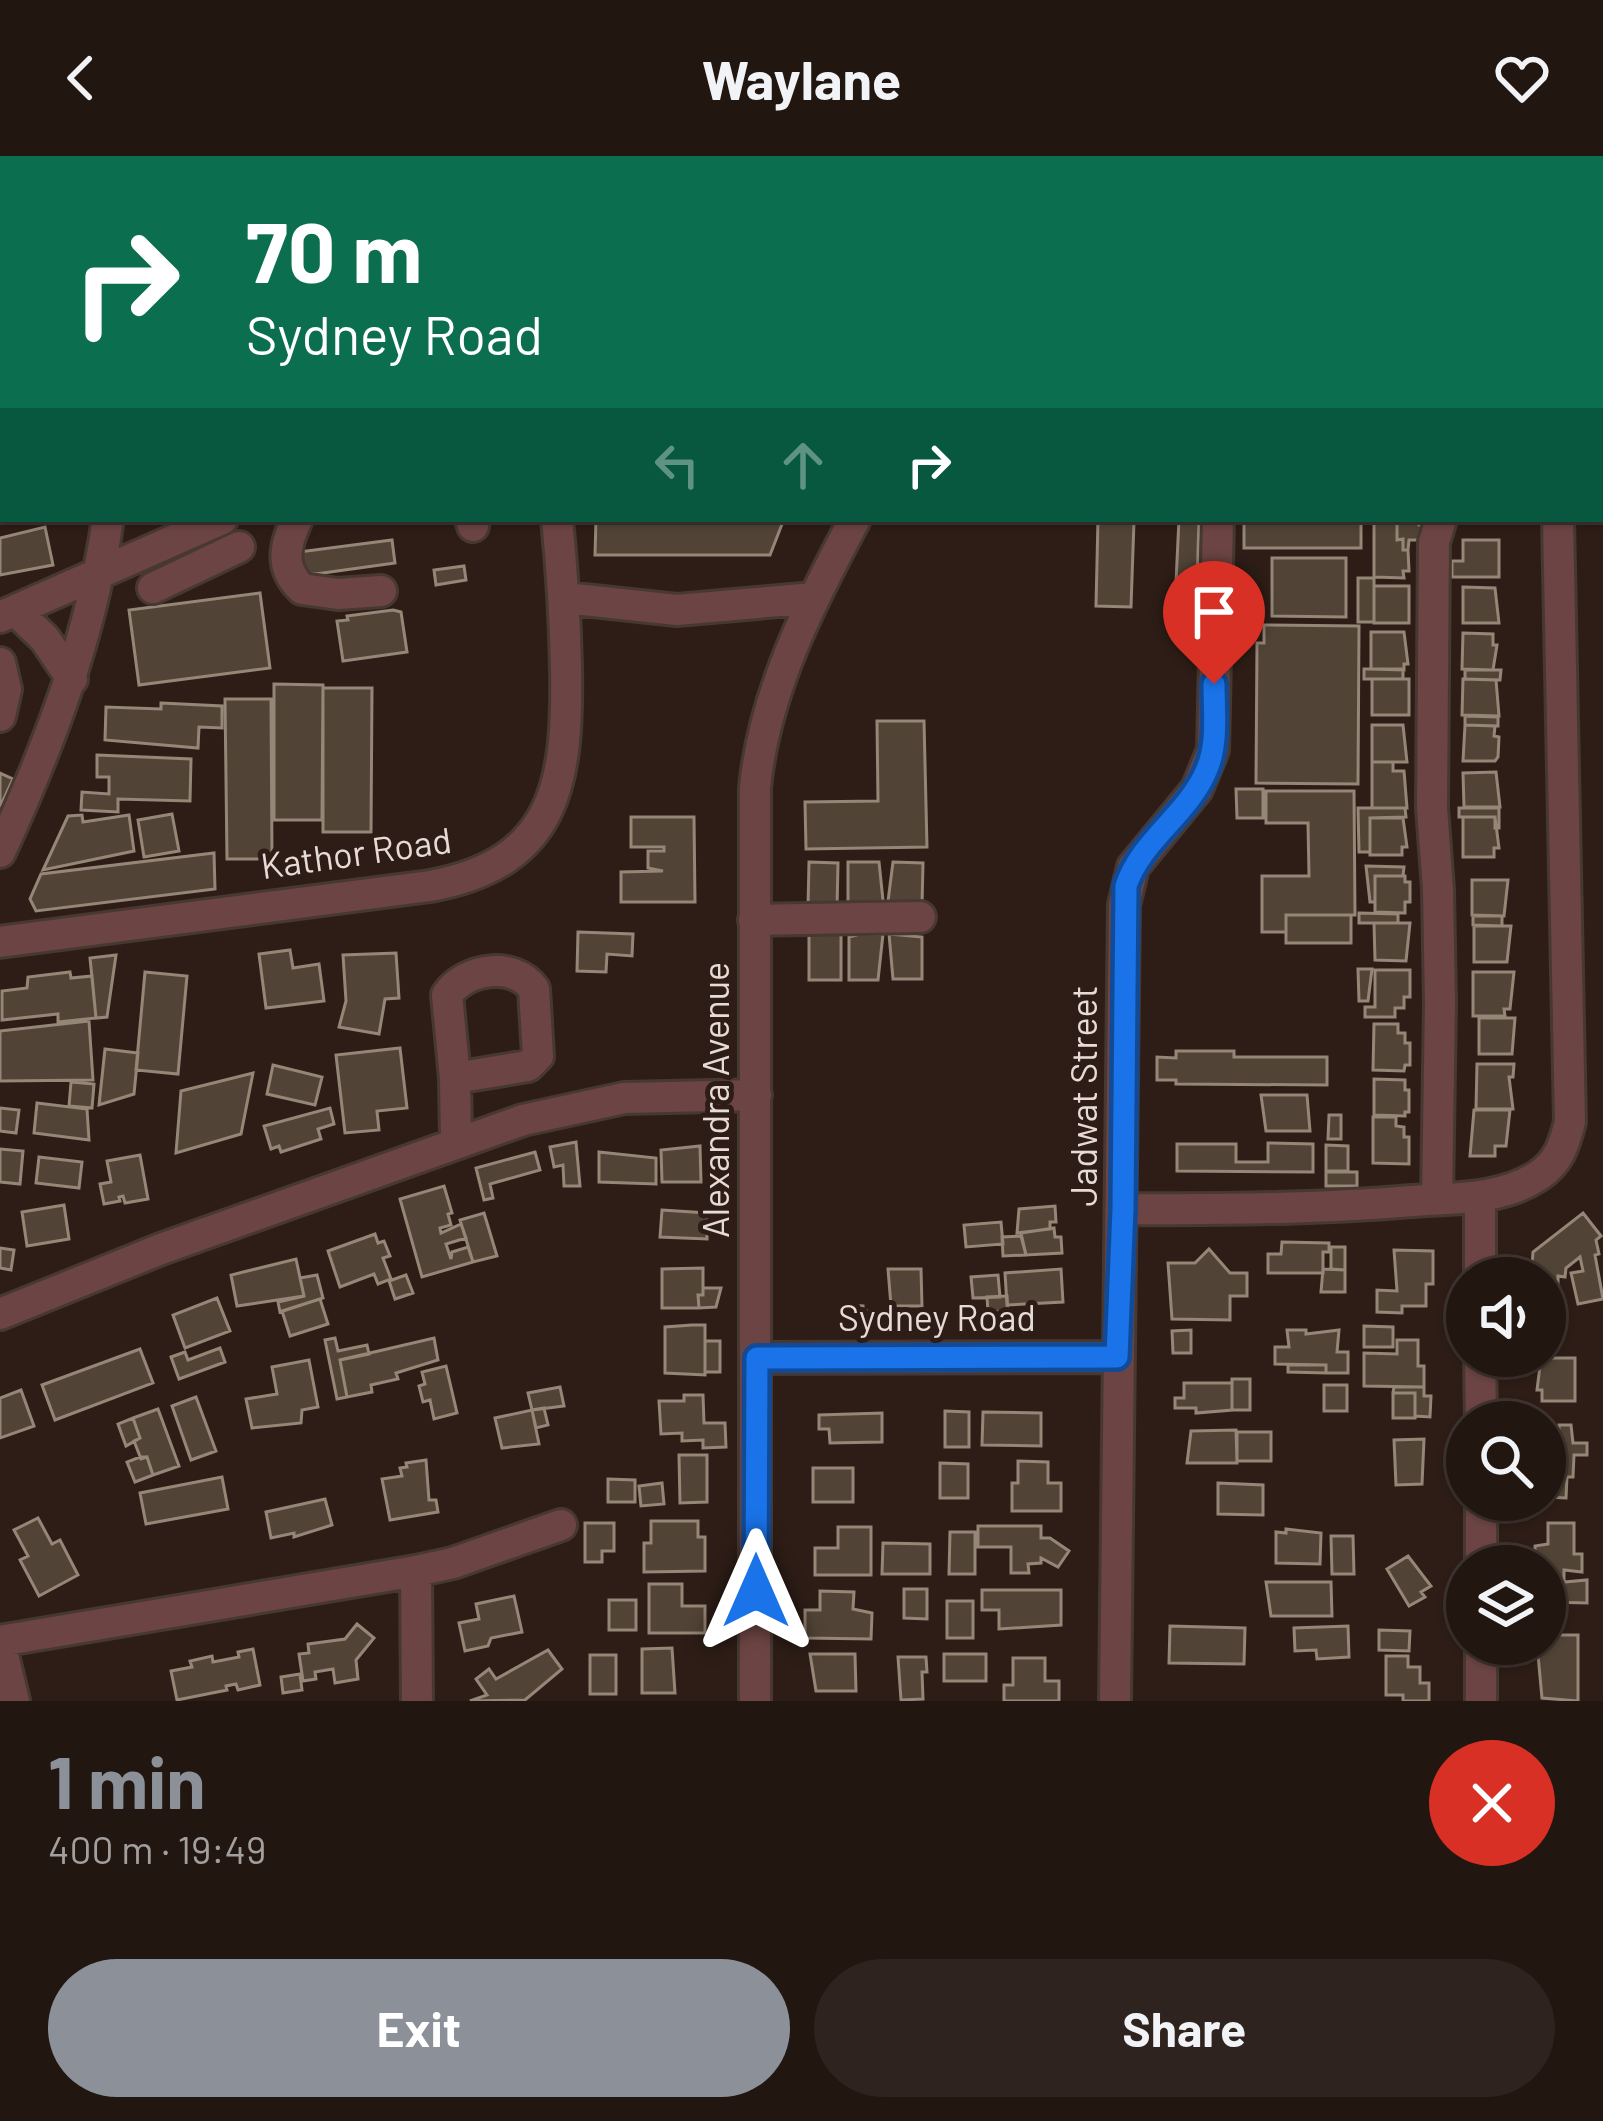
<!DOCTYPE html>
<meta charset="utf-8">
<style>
:root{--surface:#221610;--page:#2e231e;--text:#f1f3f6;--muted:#a29f9f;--line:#3f3530;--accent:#8c9099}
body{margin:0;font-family:Barlow,sans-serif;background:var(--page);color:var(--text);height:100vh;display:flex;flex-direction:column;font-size:45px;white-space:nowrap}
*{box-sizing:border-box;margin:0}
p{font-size:39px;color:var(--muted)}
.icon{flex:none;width:66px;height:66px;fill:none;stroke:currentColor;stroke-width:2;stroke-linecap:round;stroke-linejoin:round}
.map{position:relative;height:1545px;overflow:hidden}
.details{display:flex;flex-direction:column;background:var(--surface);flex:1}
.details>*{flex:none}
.banner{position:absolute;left:0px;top:0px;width:1605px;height:366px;box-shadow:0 3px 9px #0004,0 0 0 3px var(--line);background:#0b6e4f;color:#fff;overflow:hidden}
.buttons{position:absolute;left:1446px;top:1101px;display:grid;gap:24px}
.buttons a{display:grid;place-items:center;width:120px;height:120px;border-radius:50%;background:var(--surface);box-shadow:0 3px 9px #0004,0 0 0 3px var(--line);font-size:60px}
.pin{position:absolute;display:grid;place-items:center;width:102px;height:102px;color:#fff;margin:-123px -51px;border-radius:50% 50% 50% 0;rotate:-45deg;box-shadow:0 0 12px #0007}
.pin .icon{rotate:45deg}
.me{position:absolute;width:132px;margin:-66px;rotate:0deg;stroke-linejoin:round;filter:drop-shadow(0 0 9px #0008)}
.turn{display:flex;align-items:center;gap:42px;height:252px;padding:0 48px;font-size:54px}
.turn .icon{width:156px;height:156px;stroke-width:2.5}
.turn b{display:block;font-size:84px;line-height:102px}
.lanes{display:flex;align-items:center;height:114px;padding:0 48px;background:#0003;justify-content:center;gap:60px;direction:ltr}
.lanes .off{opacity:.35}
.round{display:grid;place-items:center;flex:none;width:126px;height:126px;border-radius:63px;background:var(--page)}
.overview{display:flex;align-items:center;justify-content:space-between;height:204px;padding:0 48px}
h1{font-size:72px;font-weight:700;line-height:90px;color:var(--accent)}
.action{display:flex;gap:24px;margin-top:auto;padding:24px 48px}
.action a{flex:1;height:138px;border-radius:72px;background:var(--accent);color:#fff;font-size:48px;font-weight:700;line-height:138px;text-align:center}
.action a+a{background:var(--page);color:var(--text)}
header{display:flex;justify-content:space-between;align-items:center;height:156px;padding:0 48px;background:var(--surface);font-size:54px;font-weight:700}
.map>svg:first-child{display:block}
.building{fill:#514436;stroke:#958677;stroke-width:3}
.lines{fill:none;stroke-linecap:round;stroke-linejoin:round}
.minor-casing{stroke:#473831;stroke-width:36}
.minor{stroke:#6c4443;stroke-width:30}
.route-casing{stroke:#114b97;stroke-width:30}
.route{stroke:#1a73e8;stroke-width:21}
.labels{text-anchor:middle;stroke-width:10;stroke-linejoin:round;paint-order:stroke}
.street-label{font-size:36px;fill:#e6dbd6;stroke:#2d1d16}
</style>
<header><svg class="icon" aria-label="back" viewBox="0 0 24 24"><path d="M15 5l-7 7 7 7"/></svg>Waylane<svg class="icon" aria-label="heart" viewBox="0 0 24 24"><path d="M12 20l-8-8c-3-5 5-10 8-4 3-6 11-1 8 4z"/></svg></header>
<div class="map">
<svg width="1603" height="1545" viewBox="0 0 1603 1545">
<rect width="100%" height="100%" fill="#2d1d16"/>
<!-- building -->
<path class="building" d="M421,0h160v3h-160z
M679,0h122l-12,3z
M932,0h173v3h-173z
M3,44v137h-3v-136z
M596,363h188l-14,36h-175z
M1098,363h48l-12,2 -3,86 -35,-1z
M1179,363h20l-2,64 -21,-1z
M1244,363h117v29h-117z
M1374,363h23v21l6,-1v11h5l1,21h-6l1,7 -30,-1z
M1397,363h22v6l5,1v14h-15l-1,10h-5v-11l-6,1z
M45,371l8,38 -53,10v-37z
M392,384l3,23 -101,14 -3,-24z
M1463,384h36v37h-47v-16h11z
M1272,402h74v59l-74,-1z
M464,410l2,14 -30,5 -2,-15z
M1358,422h16v44h-16z
M1374,430h35v37h-35z
M1463,431l32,1 4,35h-36z
M260,437l10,75 -131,17 -10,-75z
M393,454l8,2 6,40 -64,9 -6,-40 11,-1 -1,-4z
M1264,469l95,1 -1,158 -102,-1 1,-140h7z
M1371,476h33l4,32h-4v6l-33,-1z
M1463,477l30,1v11h4l-4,25 -31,-1z
M1364,513h39v10h-39z
M1465,514h36l-1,10 -35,-1z
M1372,523h37v36h-37z
M1463,523l33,1 3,36 -37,-1z
M274,528l49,1 -1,135h-48z
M323,532h49l-1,144h-48z
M225,543h46l1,160h-45z
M161,547l61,3v22l-23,-1 -1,21 -93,-8 1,-33 55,2z
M1465,560l33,1v9l-33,-1z
M877,565h47l3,126 -121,2 -1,-47 73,-1z
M1372,569h31l4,37h-35z
M1465,569l30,1 -1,10 5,1 -1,20 -3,4h-32z
M97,599l94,4 -1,42 -72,-2v13l-37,-2 1,-18 27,2v-17h-12z
M1372,606h21v9h11l3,37h-35z
M1496,616l4,35h-36l-1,-34z
M0,617l13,6 -13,28z
M1236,633h27v29h-26z
M1266,635h88l1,124h-69v17h-24v-56h47l-1,-53h-42z
M1358,652h47l1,9 -36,1v34h-11z
M1459,652h40v20h-4v-11h-36z
M172,658l7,37 -35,6 -6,-37z
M82,659l1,7 46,-7 5,36 -91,19 25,-54z
M631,661h63l1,85h-74v-30l42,-1 -15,-3v-17h16v-4h-33z
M1463,661h32l4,31h-5v9h-31z
M1370,662h33l4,29h-5v8h-32z
M214,697l1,36 -179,22 -6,-12 11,-25z
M809,706l29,1 -1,46 -29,-1z
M848,706h31l5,48 -36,-5z
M893,706l30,1 -1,43 -35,3z
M1366,710l38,1 -1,9h-28v26h-5z
M1375,720h30v6h5v20h-5v11l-30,-1z
M1472,724h36l-4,36 -32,-1z
M1359,757l39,1v9h-39z
M1286,759h65v28h-65z
M1473,760h29v10l-29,-1z
M1374,767h36l-4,38 -31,-1z
M1474,770h37l-4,36h-33z
M809,772h32v52h-32z
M578,776l55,2 -1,22 -25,-2 -1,18 -29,-1z
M860,778h23l-5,46h-29v-43z
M889,778l33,3v42h-29z
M290,794l3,18 26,-4 5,37 -58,7 -7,-54z
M396,797l3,45 -14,1 -6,35 -40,-7 7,-26 -3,-46z
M116,799l-9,62 -11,1 -6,-60z
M1358,813h14l-4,32h-9z
M1375,814h35v27h-6v11h-9v9h-30v-10h10z
M70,816l1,6 21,-2 4,42 -38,4v-8l-56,6v-29l25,-3 1,-11z
M145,816l42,4 -9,98 -42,-4z
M1473,816h41l-4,37h-6l1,7h-32z
M1479,862h36l-3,36h-33z
M89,865l4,59 -93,1v-50z
M1374,868h24v9h7v10h5v22h-5l-1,6 -31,-1z
M400,892l7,60 -30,3 2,19 -34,3 -9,-78z
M105,893l33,4 -4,41 -35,11z
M1176,895h58v6h93v28l-151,-1v-4h-19v-23l19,1z
M1477,908h37l-1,13h-4l4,32h-37z
M273,909l49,12 -7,28 -48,-11z
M253,917l-12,61 -65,19 5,-62z
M1374,923l31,1v10h4v22h-4v4l-31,-1z
M71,926l23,2 -2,24 -23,-2z
M1261,939h46l3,36h-44z
M37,947l50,6 2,31 -55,-7z
M0,952l19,2 -3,23 -16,-2z
M330,952l4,16 -16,5 3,10 -40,13 -2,-6 -8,3 -7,-23z
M1474,954h36l-4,36h-11v10h-25z
M1329,959h12v24h-13z
M1373,961h23v9l8,1v10h5v27l-36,-1z
M576,986l4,44h-16l-1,-21 -9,2 -4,-20z
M1268,987l45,1v28l-136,-1v-27h59v18h32z
M1326,989l22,1v25h-22z
M700,990l1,36h-39l-1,-32z
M0,993l23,2 -3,33 -20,-2z
M535,996l5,18 -50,14 3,14 -9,2 -8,-32z
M599,996l57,6v26l-57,-2z
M140,999l8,44 -23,4 -2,-7 -4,1 1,4 -16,3 -4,-20 11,-2 -4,-21z
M39,1001l43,5 -3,26 -43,-5z
M1326,1016h31v14h-31z
M444,1030l8,27 -4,1 3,11 -11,3 1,5 20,-9 5,14 -20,6 5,15 1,-7 16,-5 5,15 -51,15 -22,-78z
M64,1049l5,34 -42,7 -5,-34z
M1055,1050l1,16h-6v7l-33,4 2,-24z
M662,1054l45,3v26l-47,-2z
M484,1057l13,43 -24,6 -13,-42z
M1583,1057l18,23 -5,4 3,14 -4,1 8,44 -25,5 -7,-31 12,-2 -3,-14 -14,11 -1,9 -7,-1v20l-13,-1v-17h-14l2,-26z
M1001,1066l2,22 -37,3 -2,-22z
M1054,1072l1,9h6l1,16 -36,2 -5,-22z
M375,1078l3,9 6,-2 6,15 -7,2 8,21 -13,5 -4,-10 -34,13 -12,-36z
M1021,1080l5,19 -23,1 -1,-19z
M1282,1086l47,1v9h-6v21h-55v-19h13z
M1331,1091h14v23l-14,-1z
M0,1092l14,2 -3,20 -11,-2z
M1209,1093l21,24h17v23h-17v24l-58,-1 -4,-56h27z
M1394,1094l39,1v33h-7v22h-24v7l-25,-1v-22l20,1z
M296,1103l8,37 -67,10 -6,-31z
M703,1112v27h-5l1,13h-37v-39z
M888,1113h33l1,37h-31z
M1061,1113l2,33 -56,3 -2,-32z
M1323,1113l22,1v22h-24z
M317,1119l6,23 -43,14 -2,-10 26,-6 -4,-18z
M406,1119l7,18 -18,6 -6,-18z
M998,1119l2,22 -27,1 -2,-21z
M703,1132h18l-5,19 -17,1 -1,-13h5z
M1007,1140l1,15 -20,1 -1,-15z
M217,1142l13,33 -45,17 -12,-33z
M320,1143l8,25 -38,12 -8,-25z
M842,1149l21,1v5h13v17h-34z
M692,1169h13v50l-40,-2v-46z
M1364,1170l29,1v20h-29z
M1191,1174v23h-18l-1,-22z
M1287,1174h19v4l33,-4 -2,22h11v21h-22v-8l-51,-1v-17h14z
M335,1182l3,13 29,-6 2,9 -29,6 7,37 -10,2 -12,-59z
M434,1182l4,22 -42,13 2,6 -27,6 1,7 -25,5 -7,-37z
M1397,1184h21v26h6v21l-60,-1v-33l33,1z
M705,1185h15v31h-15z
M220,1192l5,14 -46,17 -8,-22 14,-5 3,8z
M140,1193l13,34 -98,37 -13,-35z
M1541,1202h34v43h-33v-11h-5z
M309,1204l9,47 -16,3 -1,13 -49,5 -6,-29 31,-5 -5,-27z
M1288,1209h38v8l-38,-1z
M446,1210l11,47 -23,6 -4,-19 -7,2 -4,-16 6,-2 -3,-12z
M1232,1223h18v31h-18z
M1184,1227h48v27l-36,3v-5h-21v-10h9z
M1324,1229h23v26h-23z
M560,1231l4,19 -32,4 -4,-17z
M1394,1231h30v9h7l-1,21 -15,-1v-23h-22z
M21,1234l13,36 -34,12v-40z
M1393,1237h22v25h-22z
M684,1239h19l1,28h21l1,24 -23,1v-8l-21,1v-8l-21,1 -2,-33h25z
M196,1241l20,54 -25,9 -19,-54z
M544,1252l4,17 -12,3 -4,-18z
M158,1253l21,57 -26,9 -6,-18 -6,2 -7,-18 6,-3 -7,-20z
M532,1254l7,34 -37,4 -7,-30z
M945,1255l24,1v35h-24z
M983,1256l58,1v33l-59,-1z
M882,1257v29l-52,1 -1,-14h-10v-14z
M133,1262l7,20 -14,8 -8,-22z
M1559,1269h12l2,18h14v12h-13l-1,22h-6l-1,21 -21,-1v-66l14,1z
M1236,1274l1,33h-50l4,-32z
M1237,1276h34v29h-34z
M1424,1283l-2,45 -26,1 -2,-45z
M679,1299h28v47l-27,1z
M140,1301h7l6,18 -18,7 -8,-20z
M426,1304l3,40h7l2,12 -48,8 -8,-41 20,-3 -2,-8 7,-1 -1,-4z
M1018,1305l30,1v21h13v28h-49v-28h6z
M940,1307l28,1v34h-28z
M813,1312h40v34h-40z
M222,1321l6,32 -82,15 -6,-31z
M608,1323l27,1v22h-27z
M662,1327l2,21 -23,2 -2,-20z
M1218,1327l45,2v30l-45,-1z
M325,1343l7,26 -38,12v-4l-23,5 -5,-26z
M38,1362l14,26 8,-4 18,35 -39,21 -19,-36 8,-4 -14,-26z
M651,1365h47v16h7v34l-61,1v-29h7z
M585,1367h29v28h-12v11h-17z
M1548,1367h26v31h8v18l-18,-2v12l23,-2v23l-41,-1 -1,-36h-4v-6h-6v-14l13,-2z
M978,1370h63v12h9l19,13 -11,16 -17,-9v5l-13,1 1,9h-18v-26h-33z
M838,1371h33v48h-56v-27h23z
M1286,1373l35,4 -1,31 -44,-1v-31l10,1z
M950,1376h25v42h-26z
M1331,1380h22l1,38h-22z
M883,1387l47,1v30h-48z
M1408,1400l23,30 -10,6 4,5 -16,9 -22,-37z
M1266,1426h65l1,34h-61z
M649,1428h33v22h23v27h-56z
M904,1433h23v30l-23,-1z
M982,1434h79v35l-62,4v-19h-17z
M820,1435l34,1 -1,17 19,4 -1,26 -66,-1v-28h15z
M514,1440l8,36 -31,6 -3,8 -23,5 -6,-28 20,-4 -3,-15z
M609,1444h27v30h-27z
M947,1445h26v37h-26z
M357,1468l17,14 -18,22 2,19 -23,4 -2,-14 -18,3 1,7 -13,2 -4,-27 10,-1 -1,-9 37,-5z
M1170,1470l75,2 -1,36 -75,-1z
M1348,1470l1,31 -32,2 -1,-9 -21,1 -1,-23z
M1379,1474l31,1 -1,20 -30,-1z
M1545,1479h33v66l-36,-3 -5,-54h8z
M672,1492l3,45h-33v-44z
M253,1493l7,36 -22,5 -2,-6 -10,2 1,4 -50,10 -6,-29 21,-4 -2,-6 22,-5 1,6 26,-5 -1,-5z
M548,1494l14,19 -37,31 -55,1 17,-6 -11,-16 13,-10 7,10z
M810,1498h45l1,37h-40z
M944,1498h42v27h-42z
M590,1499h26v39h-26z
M1386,1500h22v11h12v16h9v18h-26v-6h-17z
M898,1501h28l1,15h-5l1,27 -22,1z
M1013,1502h32v23h14v20h-55v-16h9z
M300,1518l2,16 -19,3 -2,-16z"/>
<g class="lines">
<!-- minor casing -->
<g class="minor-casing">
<path id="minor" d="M87,0l1,3
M110,0v3
M898,0v3
M1219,0v3
M1573,0v3
M628,3v-3
M0,244l3,-1
M1602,346h1
M297,363c-12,26 -18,48 5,70l36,5 43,-3
M471,363l2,7
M153,432l86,-41
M565,442l112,12 136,-12
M16,455l29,28 27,40
M0,461l222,-98
M0,507l6,26 -6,27
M0,696c50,-108 91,-216 108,-333
M754,764l166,-3
M0,786l430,-56c128,-23 138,-106 136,-218 -1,-50 -4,-99 -9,-149
M455,922l73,-12 10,-10 -4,-67c-20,-28 -69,-21 -87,6l8,83 1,63
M1480,1040v82
M1437,1043l3,-196 -2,-114 -6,-81 2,-266 7,-23
M1123,1053c97,1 192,0 289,-8 41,-3 89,-1 126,-25 21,-14 26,-31 32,-54l-12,-603
M0,1158l161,-65 362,-129 101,-22 132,-3
M1480,1200l1,66
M757,1202l360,-1
M1481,1344v66
M416,1415l1,130
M0,1485l416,-70 37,-8 108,-38
M0,1487l14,58
M1481,1488v57
M755,1545v-913c9,-96 55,-185 100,-269
M1115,1545l9,-796 9,-38 64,-78 16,-39 5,-231"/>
</g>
<!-- minor -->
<use href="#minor" class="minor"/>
</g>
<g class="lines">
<!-- route casing -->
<g class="route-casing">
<path id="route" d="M756,1435l1,-233 360,-1 6,-148 3,-323c15,-46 63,-72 81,-117 11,-25 7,-58 7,-85"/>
</g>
<!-- route -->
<use href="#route" class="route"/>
</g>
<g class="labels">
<!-- street labels -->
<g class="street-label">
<text transform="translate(356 697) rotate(-8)" y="13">Kathor Road</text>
<text transform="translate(1084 940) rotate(-90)" y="13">Jadwat Street</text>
<text transform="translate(716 944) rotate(-90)" y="13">Alexandra Avenue</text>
<text x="937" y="1175">Sydney Road</text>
</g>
</g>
</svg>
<div class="buttons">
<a><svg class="icon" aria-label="sound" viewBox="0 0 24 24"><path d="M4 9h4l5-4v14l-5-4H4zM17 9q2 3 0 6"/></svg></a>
<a><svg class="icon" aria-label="search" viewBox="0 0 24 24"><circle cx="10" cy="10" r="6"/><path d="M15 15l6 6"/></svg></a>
<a><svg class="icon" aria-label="layers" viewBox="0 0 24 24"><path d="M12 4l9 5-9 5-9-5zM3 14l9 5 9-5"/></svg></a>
</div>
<div class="pin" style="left:1214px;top:528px;background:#d93025"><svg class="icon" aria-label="arrive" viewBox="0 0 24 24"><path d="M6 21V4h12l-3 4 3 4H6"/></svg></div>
<svg class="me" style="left:756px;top:1435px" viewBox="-20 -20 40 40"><path d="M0-17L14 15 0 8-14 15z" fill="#1a73e8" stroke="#fff" stroke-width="4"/></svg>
<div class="banner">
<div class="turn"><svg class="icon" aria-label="right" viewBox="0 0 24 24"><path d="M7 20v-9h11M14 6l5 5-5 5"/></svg><div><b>70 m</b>Sydney Road</div></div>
<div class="lanes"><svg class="icon off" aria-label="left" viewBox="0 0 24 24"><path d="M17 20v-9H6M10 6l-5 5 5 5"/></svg><svg class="icon off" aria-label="ahead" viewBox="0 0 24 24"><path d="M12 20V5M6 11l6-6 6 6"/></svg><svg class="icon" aria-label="right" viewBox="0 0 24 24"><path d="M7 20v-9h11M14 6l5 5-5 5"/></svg></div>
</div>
</div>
<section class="details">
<div class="overview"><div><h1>1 min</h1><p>400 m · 19:49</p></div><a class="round" style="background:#d93025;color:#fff"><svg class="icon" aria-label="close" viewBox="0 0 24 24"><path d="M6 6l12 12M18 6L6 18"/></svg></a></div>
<div class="action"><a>Exit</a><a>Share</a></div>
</section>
